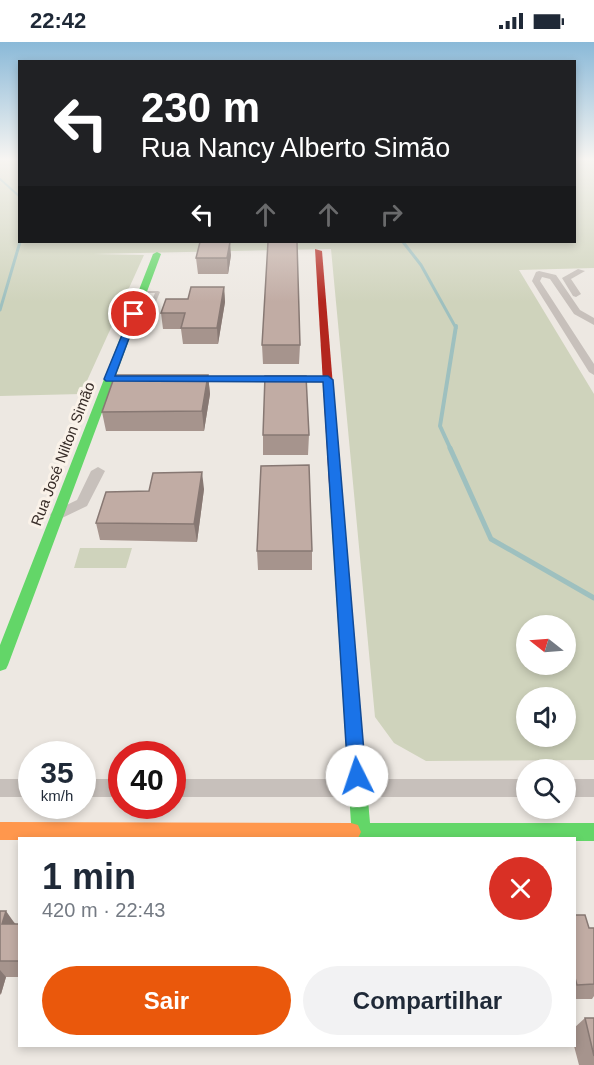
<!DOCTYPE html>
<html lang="pt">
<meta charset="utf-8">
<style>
:root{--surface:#fff;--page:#f2f2f3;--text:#1f2937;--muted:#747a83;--accent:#ea580c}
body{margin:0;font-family:Arial,sans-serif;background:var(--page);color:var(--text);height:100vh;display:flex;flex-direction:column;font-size:22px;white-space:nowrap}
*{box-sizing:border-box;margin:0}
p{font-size:20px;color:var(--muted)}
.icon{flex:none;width:33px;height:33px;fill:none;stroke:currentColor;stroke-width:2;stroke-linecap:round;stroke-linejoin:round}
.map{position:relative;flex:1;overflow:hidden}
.panel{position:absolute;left:18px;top:795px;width:558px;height:210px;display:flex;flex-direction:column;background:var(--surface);border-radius:0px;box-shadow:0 3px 9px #0003}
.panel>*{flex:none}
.hud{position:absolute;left:18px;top:18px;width:558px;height:183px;border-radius:0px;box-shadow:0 3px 9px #0003;background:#202124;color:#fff;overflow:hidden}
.needle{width:39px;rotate:287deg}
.buttons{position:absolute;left:516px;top:573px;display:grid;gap:12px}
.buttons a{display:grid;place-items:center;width:60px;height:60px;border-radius:50%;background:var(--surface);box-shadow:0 3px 9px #0003;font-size:30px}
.speed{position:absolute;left:18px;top:699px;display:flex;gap:12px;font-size:30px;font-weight:700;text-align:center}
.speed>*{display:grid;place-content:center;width:78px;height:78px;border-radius:50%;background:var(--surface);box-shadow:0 3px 9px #0003;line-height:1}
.speed small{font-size:15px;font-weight:400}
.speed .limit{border:9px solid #d22;background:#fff;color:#111}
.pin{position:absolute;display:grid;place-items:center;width:51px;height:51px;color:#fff;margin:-26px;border:3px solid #fff;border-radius:50%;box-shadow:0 2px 6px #0007}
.me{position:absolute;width:66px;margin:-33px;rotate:356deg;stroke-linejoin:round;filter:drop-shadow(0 0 4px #0008)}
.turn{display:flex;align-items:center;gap:21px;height:126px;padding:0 24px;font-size:27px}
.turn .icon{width:78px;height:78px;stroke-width:2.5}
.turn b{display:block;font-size:42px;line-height:51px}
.lanes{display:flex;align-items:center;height:57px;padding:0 24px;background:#0003;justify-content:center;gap:30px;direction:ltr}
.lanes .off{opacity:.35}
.round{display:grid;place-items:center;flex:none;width:63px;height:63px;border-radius:32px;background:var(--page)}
.summary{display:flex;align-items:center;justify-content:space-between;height:102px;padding:0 24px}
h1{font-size:36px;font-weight:800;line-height:45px}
.primary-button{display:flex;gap:12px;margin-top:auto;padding:12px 24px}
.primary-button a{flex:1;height:69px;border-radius:36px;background:var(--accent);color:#fff;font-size:24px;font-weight:800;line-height:69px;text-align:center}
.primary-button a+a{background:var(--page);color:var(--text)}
.status{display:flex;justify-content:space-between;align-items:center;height:42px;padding:0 30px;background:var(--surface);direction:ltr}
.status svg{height:16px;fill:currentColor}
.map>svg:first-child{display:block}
.green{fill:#cfd3bc;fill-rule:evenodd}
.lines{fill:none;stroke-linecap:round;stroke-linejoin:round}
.stream-far3{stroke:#9ec0bf;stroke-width:2}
.stream-far2{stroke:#9ec0bf;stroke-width:3}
.stream-far1{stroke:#9ec0bf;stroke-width:4}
.stream{stroke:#9ec0bf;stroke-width:5}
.lane{fill:#c7c0bb;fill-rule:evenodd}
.street{fill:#c7c0bb;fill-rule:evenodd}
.fast{fill:#63d668;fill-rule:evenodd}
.slow{fill:#ff974d;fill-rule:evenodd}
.jam{fill:#b3261e;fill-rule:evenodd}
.wall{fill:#a6948d}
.shaded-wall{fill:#877873}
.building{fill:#c1aca4;stroke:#877873;stroke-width:1.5}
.route{fill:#1a73e8;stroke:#114b97;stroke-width:1.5}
.labels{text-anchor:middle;stroke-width:6;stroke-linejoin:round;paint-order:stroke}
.street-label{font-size:15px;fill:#382d29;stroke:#faf2e9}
</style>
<div class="status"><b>22:42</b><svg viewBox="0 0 49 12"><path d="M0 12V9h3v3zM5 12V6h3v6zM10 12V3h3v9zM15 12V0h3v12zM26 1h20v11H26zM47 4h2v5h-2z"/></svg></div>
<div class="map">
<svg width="594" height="1023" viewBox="0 0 594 1023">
<rect width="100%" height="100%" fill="#ede8e2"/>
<!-- green -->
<path class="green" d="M0,117h19l1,83h554l1,-83h19v109l-75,2 75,124v366l-168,1 -32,-18 -19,-26 -44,-468 -238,5 51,1 -63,139 -81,2zM526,584h40v38h-40zM526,656h40v38h-40z
M80,506h52l-6,20h-52z"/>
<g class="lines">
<!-- stream-far3 -->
<path class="stream-far3" d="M0,118l6,-1
M0,137l20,18"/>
<!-- stream-far2 -->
<path class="stream-far2" d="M403,200l18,23 35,63
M0,268l20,-68"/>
<!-- stream-far1 -->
<path class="stream-far1" d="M451,408l-11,-24 16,-100"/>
<!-- stream -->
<path class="stream" d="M450,406l41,91 103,59"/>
<!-- lane -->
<path class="lane" d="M141,249h17l2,1 -7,17 -17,6h-4v-2l17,-6 6,-14h-12l-2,-1z"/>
<!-- street -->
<path class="street" d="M578,227l7,2 -14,8 10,15 -5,3 -3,-1 -11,-18z
M539,229l17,4 24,35 14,8v7l-20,-11 -24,-35 -8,-2 -2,4 54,83v11l-5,-3 -57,-91 4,-9z
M190,334l138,1 6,3 -6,3 -142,-2v-4z
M98,425l7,4 -18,35 -25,12h-10l-2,-3 2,-3 25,-12 14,-29z
M0,737h32v18h-32z
M82,737h40v18h-40z
M172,737h354v18h-354z
M566,737h28v18h-28z"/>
<!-- fast -->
<path class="fast" d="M157,210l4,2 -153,411 -2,4 -6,2v-26l153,-391z
M335,438l6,4 29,339h224v18h-20v-3h-230l-3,-6 3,-7 7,-2 -22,-339z"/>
<!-- slow -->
<path class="slow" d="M0,780l351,1 7,2 3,7 -3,6h-338v2h-20z"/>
<!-- jam -->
<path class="jam" d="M315,207l7,2 19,233 -6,4 -6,-4z"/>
</g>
<!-- wall -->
<path class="wall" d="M231,213l-3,19h-30l-2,-16z
M224,245l1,15 -7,42h-35l-2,-15h-18l-2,-16 27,-14z
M262,303h38l-1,19h-36z
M208,333l2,19 -6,37h-98l-4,-19z
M263,393h46l-1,20h-45z
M204,447l-7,53 -97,-2 -4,-17 53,-32z
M257,509h55v19h-54z
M0,869l16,13h4v53h-14l-5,17 -1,1z
M574,873l15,13h5v68l-2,3h-18z
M585,976h9v47h-15l-5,-19v-18z"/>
<!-- shaded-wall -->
<path class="shaded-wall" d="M230,200l1,13 -3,19 -1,-16z
M224,245l1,15 -7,42 -1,-16z
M208,333l2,19 -6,37 -2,-20z
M202,430l2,17 -7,53 -3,-18z
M6,869l12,17 -16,-4z
M0,928l6,7 -5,17 -1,-1z"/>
<!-- building -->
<path class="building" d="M200,200h30l-3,16h-31z
M268,200h29l3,103h-38z
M191,245h33l-7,41h-36l4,-15h-24l5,-14h22z
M115,333h93l-6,36 -100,1z
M265,334h41l3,59h-46z
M309,423l3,86h-55l4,-85z
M202,430l-8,52 -98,-1 10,-31 43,-1 4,-18z
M0,869h6l-4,13h18v37h-20z
M574,873h11l4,13h5v56l-17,1 -3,-11z
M585,976h9v38z"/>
<!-- sky -->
<linearGradient id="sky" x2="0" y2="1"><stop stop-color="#8ab9d8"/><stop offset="0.45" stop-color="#f7f5f2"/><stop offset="1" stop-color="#f7f5f2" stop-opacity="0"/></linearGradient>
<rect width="594" height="260" fill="url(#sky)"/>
<!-- route -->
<path class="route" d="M131,271l7,1 -23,62h213l5,4 33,396 -2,6 -7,2 -6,-2 -3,-6 -25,-394 -217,-1 -2,-2z"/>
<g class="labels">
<!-- street labels -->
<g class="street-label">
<text transform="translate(63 412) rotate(-69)" y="5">Rua José Nilton Simão</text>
</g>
</g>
</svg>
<div class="buttons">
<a><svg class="needle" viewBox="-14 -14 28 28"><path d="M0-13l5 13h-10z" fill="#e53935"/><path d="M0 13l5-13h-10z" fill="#747a83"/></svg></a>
<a><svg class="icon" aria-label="sound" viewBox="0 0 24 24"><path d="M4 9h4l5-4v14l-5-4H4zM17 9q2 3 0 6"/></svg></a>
<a><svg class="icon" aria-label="search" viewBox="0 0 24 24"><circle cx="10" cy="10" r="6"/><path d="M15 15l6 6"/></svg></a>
</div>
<div class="speed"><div>35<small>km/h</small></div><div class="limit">40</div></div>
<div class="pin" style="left:134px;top:272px;background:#d93025"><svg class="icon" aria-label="arrive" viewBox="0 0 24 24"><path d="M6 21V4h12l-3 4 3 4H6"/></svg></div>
<svg class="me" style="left:357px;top:734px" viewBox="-20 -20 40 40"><circle r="19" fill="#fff"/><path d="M0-13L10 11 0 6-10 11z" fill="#1a73e8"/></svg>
<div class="hud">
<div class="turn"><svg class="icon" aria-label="left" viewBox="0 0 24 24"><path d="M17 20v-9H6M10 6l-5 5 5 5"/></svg><div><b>230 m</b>Rua Nancy Alberto Simão</div></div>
<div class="lanes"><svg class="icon" aria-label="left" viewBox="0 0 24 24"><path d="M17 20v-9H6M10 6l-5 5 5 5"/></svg><svg class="icon off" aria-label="ahead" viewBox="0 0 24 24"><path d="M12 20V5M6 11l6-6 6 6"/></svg><svg class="icon off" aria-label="ahead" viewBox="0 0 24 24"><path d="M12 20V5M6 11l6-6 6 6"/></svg><svg class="icon off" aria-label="right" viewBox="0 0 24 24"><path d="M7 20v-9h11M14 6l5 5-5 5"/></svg></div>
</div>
<section class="panel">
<div class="summary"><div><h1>1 min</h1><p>420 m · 22:43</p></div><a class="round" style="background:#d93025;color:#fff"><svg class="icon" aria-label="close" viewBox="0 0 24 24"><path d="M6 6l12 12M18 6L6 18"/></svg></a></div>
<div class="primary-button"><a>Sair</a><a>Compartilhar</a></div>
</section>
</div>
